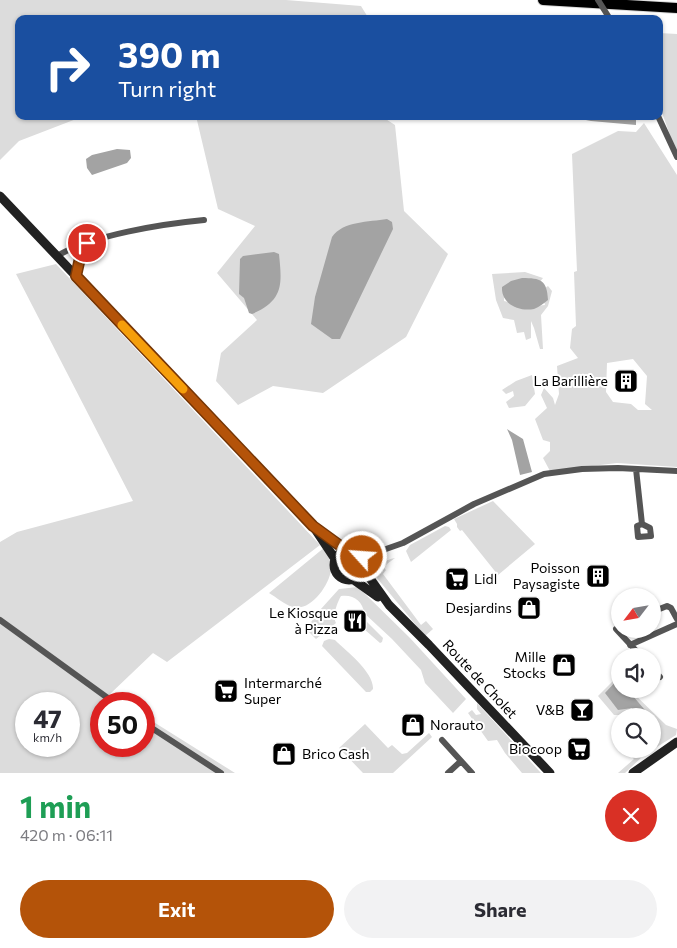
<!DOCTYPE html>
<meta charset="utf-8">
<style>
:root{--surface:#fff;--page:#f2f2f3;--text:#2b2b33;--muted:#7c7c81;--accent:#b45309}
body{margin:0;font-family:Commissioner,sans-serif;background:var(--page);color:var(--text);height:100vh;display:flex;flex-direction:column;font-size:19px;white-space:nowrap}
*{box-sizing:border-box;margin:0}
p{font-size:16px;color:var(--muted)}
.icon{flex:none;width:28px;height:28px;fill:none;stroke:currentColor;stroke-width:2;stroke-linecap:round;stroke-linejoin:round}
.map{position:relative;height:773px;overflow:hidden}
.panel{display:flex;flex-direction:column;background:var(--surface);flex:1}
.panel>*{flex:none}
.banner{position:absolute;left:15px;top:15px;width:648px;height:105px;border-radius:10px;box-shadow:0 1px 4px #0004;background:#1a4fa0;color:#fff;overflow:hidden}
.needle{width:32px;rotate:239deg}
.fabs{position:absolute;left:611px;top:588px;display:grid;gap:10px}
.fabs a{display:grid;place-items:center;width:50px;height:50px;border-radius:50%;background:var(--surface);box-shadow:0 1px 4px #0004;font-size:25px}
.speed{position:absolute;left:15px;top:692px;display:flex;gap:10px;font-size:25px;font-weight:700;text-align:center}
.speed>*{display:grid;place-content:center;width:65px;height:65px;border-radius:50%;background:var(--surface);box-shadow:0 1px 4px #0004;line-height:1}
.speed small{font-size:12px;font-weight:400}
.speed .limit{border:8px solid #d22;background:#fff;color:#111}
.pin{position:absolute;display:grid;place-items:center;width:42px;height:42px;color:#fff;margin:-21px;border:2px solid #fff;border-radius:50%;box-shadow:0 1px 5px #0007}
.me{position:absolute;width:55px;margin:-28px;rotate:296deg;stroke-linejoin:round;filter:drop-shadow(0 0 4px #0008)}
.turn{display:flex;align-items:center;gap:18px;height:105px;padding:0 20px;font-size:22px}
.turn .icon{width:65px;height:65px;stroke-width:2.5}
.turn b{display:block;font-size:35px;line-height:42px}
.round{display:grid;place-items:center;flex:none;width:52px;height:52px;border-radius:26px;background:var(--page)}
.headline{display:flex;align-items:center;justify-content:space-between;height:85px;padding:0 20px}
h1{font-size:30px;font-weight:700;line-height:38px;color:#1e9e55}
.primary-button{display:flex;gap:10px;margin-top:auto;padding:10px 20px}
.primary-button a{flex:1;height:58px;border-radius:30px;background:var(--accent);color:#fff;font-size:20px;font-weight:700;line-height:58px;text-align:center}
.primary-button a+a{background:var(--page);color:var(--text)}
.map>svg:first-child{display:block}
.green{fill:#dcdcdc;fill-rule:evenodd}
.water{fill:#a3a3a3}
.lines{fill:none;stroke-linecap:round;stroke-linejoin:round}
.primary-casing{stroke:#dbdbdb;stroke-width:12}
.street{stroke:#555;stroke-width:6}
.secondary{stroke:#222;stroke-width:9}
.primary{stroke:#000;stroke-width:10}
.street-bridge{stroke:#555;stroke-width:6}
.route-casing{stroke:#753606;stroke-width:12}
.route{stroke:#b45309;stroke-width:9}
.slow{stroke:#f59e0b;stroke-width:9}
.labels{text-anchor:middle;stroke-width:4;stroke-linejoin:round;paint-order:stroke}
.poi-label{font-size:14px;fill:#000;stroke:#fff;text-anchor:end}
.street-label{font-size:14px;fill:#000;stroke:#fff}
</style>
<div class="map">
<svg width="677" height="773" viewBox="0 0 677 773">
<rect width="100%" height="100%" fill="#fff"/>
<!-- green -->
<path class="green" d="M0,0h286l75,6 8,13h-350v97h65l-65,25 -19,19z
M659,33l18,1v116l-6,-12 -12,-34z
M196,116h185l14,9 9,86 44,43 -42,83 -83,56 -50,-7 -35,19 -22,-24 5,-28 36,-33 -40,-47 38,-47 -37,-17z
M644,123l33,52v292l-60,-4 -67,8 -7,-13 7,-7v-9l-7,-2 -8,-21 12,-11 -6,-13 3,-7 9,10 2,7 4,-11 -2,-28 21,-8 -8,-10 2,-19 4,-3 -2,-54 3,-1 -5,-117 46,-23 18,1zM633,359l14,17 -2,28 7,6h-14l-7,-6 -18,-2 -7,-10 1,-29z
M56,264l264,281 -153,117 -14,-9 -44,42 15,9h-23v42h43v-30l91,57h-235v-231l17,-10 116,-31 -117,-227zM26,704h43v42h-43z
M525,272l18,6 -5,6 -34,3v14l23,6 18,-2 -4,-14 7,-5 4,5 -4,15 -7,9 2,34h-3l-6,-21 -3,-7v17l-5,2 -2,-8 -7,1 -3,-13 -11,-2 -7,-18 -4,-26z
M532,375l3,19 -10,12 -16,2 -3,-6 8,-6 -1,-5 -7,3 -4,-4 14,-9z
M493,501l42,43 -37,31 -36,-45 -2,1 -3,-4v-3l-3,-5z
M445,526l4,1 2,3 -40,32 -5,-11 4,-6z
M325,547c3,7 6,15 6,23 -2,16 -21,42 -38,37 -8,-2 -17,-10 -24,-14z
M395,558l-12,9 3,3 -3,4 38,51 5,-4 7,8 -8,7 -53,-64c6,-8 13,-12 23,-14z
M358,587l52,51 56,61 -13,14 -28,-30 -4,-13 -29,-31 -28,-26c-1,-12 -11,-19 -23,-17 -4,7 -9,20 -5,27l-20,16 -10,-10 14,-19 19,-21z
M362,617l21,21 -1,4 -2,1 -16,-14 -9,1 -2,-2z
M329,639l6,1c11,11 39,32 38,49l-3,3h-4l-44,-46 2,-5z
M617,677l3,2v10h9l37,36 11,4 -1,6 -32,20 -19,18h-7l16,-14 -10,-10h28v-33l-38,-1 -16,-19z
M477,703l64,70h-19l-17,-20 -8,-13 -9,1 -20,-28 4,-3 4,5 5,-1 -4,-5z
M365,724l23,24 4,-3 10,9 5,-1 22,-20 3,4 -39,36h-30l-24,-25z"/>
<!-- water -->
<path class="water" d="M565,116h71v9l-45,-4z
M117,149l13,1 1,8 -4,5 -35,12 -5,-7 -1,-9 6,-4z
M387,219l5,3 1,7 -53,110h-8l-21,-15 4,-27 17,-60c11,-16 37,-15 55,-18z
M274,252l5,2c3,30 5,46 -27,60l-3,-1 -5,-15 -5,-4 1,-35 3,-3z
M522,278c19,0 25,2 26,22 -4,3 -9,7 -14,9 -15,3 -33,-5 -32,-22l9,-6z
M507,429l16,10 9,33 -12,3 -8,-35z
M618,679l2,2v8h7l23,27h-19l1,-8 -14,2 -13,-17z"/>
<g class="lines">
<!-- primary casing -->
<g class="primary-casing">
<path id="primary" d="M543,0l134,8"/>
</g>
<!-- street -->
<path class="street" d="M658,116l19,41
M57,256c35,-21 105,-32 147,-36
M76,276l4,-18 7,-15
M636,469l6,55 -5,2 1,11 13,-1 -1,-8 -8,-4
M386,549l17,-6 71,-39 70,-30 38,-5 36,-1 59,3
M355,551l31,-2 -12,7 -10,10
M652,612l15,-6 4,2 6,11
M0,620l116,84
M620,627l-4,2 25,27
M630,645l47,-21
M652,668l8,9
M144,723l77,50
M442,740l30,33
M448,773l13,-12"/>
<!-- secondary -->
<path class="secondary" d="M0,196l313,330 22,33
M322,533l24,17
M334 565a15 15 0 1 1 30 0a15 15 0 1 1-30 0Z
M364,570l25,35 40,40 121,128
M354,580l24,17
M633,773l44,-31"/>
<!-- primary -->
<use href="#primary" class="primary"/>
<!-- street-bridge -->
<path class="street-bridge" d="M598,0l12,19"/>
</g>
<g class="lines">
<!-- route casing -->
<g class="route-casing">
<path id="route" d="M87,243l-7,15 -4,18 237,250 33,24 9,1 7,6"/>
</g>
<!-- route -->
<use href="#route" class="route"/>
<!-- slow -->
<path class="slow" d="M122,325l61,64"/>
</g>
<!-- icons -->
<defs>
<g id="building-square" transform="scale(1.25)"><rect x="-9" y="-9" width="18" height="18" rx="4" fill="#000" stroke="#fff"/><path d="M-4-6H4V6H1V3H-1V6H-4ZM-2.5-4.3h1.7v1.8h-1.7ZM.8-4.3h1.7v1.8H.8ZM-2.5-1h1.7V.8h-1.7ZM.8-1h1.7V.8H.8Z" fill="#fff"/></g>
<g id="supermarket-square" transform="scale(1.25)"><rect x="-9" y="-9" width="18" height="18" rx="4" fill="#000" stroke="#fff"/><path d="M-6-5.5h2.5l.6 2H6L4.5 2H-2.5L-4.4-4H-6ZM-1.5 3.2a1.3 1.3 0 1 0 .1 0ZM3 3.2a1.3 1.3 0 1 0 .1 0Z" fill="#fff"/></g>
<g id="shop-square" transform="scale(1.25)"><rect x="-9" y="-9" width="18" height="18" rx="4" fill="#000" stroke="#fff"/><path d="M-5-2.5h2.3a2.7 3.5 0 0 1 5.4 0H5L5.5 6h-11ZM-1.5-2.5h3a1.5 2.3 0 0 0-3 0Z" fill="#fff"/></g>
<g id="restaurant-square" transform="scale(1.25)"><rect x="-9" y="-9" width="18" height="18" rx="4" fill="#000" stroke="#fff"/><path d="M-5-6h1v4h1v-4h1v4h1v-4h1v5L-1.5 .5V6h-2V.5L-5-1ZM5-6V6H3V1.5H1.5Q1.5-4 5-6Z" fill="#fff"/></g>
<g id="bar-square" transform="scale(1.25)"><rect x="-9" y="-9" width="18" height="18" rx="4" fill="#000" stroke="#fff"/><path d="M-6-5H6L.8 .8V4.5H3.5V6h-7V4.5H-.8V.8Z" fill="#fff"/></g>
</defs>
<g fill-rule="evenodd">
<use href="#building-square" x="626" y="381"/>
<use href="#building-square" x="598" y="576"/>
<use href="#supermarket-square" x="457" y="579"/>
<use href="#shop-square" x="529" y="608"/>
<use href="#restaurant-square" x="355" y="621"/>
<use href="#shop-square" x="564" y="665"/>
<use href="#supermarket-square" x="226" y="691"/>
<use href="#bar-square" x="582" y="710"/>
<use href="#shop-square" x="413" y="725"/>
<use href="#supermarket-square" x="579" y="749"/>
<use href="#shop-square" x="284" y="754"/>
</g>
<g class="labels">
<!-- poi labels -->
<g class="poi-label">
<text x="608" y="386">La Barillière</text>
<text x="580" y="573">Poisson<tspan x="580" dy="16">Paysagiste</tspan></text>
<text x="474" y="584" text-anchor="start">Lidl</text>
<text x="512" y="613">Desjardins</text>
<text x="338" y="618">Le Kiosque<tspan x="338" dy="16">à Pizza</tspan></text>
<text x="546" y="662">Mille<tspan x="546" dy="16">Stocks</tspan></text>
<text x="244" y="688" text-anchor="start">Intermarché<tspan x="244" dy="16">Super</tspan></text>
<text x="564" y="715">V&amp;B</text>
<text x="430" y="730" text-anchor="start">Norauto</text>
<text x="562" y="754">Biocoop</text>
<text x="302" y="759" text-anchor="start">Brico Cash</text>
</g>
<!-- street labels -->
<g class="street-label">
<text transform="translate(480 679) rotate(47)" y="5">Route de Cholet</text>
</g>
</g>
</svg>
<div class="fabs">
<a><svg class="needle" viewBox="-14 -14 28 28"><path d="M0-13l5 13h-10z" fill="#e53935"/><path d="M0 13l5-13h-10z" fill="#7c7c81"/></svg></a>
<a><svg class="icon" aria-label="sound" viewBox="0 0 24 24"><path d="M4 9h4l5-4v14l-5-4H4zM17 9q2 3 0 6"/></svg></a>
<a><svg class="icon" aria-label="search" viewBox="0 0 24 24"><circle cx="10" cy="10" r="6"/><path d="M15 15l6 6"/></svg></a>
</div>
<div class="speed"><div>47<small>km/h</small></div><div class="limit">50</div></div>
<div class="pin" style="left:87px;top:243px;background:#d93025"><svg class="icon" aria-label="arrive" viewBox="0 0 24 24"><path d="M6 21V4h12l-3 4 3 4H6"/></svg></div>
<svg class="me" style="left:362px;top:557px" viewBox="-20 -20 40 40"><circle r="17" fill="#b45309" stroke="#fff" stroke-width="3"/><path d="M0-11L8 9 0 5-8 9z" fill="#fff"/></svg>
<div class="banner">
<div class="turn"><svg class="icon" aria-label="right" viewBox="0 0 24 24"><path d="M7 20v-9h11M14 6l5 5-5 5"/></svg><div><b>390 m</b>Turn right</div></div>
</div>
</div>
<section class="panel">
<div class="headline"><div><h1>1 min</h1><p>420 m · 06:11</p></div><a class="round" style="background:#d93025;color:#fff"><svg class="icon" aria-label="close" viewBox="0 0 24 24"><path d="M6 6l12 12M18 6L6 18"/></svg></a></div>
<div class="primary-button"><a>Exit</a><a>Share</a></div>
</section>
